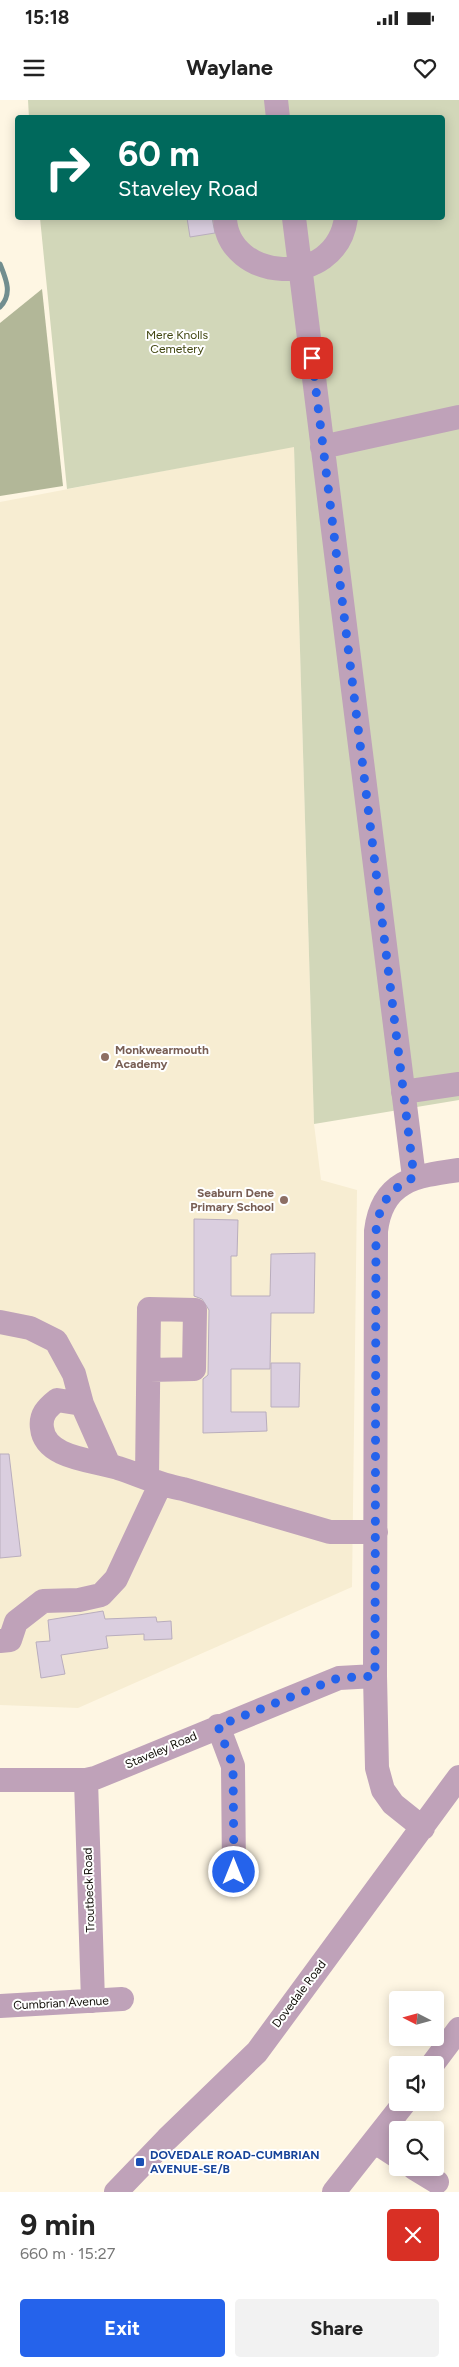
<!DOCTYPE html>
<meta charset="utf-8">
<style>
:root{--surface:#fff;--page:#f2f2f2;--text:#222;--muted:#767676;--accent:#2563eb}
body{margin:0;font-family:Figtree,sans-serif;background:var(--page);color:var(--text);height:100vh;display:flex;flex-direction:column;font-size:19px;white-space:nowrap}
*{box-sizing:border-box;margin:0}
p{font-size:16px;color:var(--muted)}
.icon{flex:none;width:28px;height:28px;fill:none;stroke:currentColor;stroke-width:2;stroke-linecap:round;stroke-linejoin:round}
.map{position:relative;height:2092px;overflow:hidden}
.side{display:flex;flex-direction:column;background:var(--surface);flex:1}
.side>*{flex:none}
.top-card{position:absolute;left:15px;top:15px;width:430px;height:105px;border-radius:5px;box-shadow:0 2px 12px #0003;background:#00695c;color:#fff;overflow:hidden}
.needle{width:32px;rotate:276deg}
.fabs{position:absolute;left:389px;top:1891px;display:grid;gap:10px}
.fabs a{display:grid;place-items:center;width:55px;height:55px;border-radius:5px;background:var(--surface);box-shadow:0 2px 12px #0003;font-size:25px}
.pin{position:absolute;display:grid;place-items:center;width:42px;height:42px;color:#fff;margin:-21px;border-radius:10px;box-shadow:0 2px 8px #0006}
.me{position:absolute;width:55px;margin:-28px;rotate:0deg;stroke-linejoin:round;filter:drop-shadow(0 0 4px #0008)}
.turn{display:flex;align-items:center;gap:18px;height:105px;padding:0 20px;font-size:22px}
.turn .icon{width:65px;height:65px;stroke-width:2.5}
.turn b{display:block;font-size:35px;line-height:42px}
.round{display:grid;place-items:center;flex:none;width:52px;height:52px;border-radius:5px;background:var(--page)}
.headline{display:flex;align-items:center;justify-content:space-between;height:85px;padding:0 20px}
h1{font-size:30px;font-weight:700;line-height:38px}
.action{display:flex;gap:10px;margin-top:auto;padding:10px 20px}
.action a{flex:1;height:58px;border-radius:5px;background:var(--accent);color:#fff;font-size:20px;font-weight:700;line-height:58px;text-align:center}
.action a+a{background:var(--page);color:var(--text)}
.status{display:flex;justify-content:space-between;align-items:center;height:35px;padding:0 25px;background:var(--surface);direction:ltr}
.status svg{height:14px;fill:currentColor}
header{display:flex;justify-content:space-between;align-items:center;height:65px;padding:0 20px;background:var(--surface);font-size:22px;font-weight:700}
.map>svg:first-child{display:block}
.built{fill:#f7edd2}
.green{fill:#d2d7b9}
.forest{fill:#b2b798}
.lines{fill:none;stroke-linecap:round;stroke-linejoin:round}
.stream{stroke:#728e8f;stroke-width:5}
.building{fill:#dacedf;stroke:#b9adbd}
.minor{stroke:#bfa2b9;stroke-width:24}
.route{stroke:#2563eb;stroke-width:9;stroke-dasharray:0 16.2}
.education-dot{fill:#8d6e63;stroke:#fff;stroke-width:2}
.transit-dot{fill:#1a4fb4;stroke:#fff;stroke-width:2}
.labels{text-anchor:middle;stroke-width:4;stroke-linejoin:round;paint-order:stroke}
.park-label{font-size:12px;fill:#414610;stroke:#fff}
.education-label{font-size:12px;font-weight:bold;fill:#785e54;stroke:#fff;text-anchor:start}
.street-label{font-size:12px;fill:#100e07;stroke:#fff}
.transit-label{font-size:12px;font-weight:bold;fill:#164399;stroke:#fff;text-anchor:start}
</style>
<div class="status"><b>15:18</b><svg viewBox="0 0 49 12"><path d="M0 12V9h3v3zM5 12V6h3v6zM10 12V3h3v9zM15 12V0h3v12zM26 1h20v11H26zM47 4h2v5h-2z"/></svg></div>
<header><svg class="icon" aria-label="menu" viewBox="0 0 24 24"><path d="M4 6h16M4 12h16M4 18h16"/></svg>Waylane<svg class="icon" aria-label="heart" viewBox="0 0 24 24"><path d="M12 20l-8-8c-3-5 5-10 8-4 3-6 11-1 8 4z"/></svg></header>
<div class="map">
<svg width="459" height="2092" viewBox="0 0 459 2092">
<rect width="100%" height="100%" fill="#fef6e3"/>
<!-- built -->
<path class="built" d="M294,346l20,678 7,56 36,10 -5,397 -274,121 -78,-3v-1203z"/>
<!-- green -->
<path class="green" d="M28,0h431v1000l-145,24 -20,-677 -227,42 -27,-271h402v-100h-413z"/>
<!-- forest -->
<path class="forest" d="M42,189l21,197 -63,10v-173z"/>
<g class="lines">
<!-- stream -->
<path class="stream" d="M0,164c6,15 13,30 0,43"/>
</g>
<!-- building -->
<path class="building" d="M187,118h25l3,15 -25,4z
M194,1119l44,1 -1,36h-6v40h39l1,-42 44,-1 -1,60h-43l-1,56h-39v43h35l1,19 -64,2v-54l5,-4 1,-65 -7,-11 -8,-3z
M271,1263h29l-1,44h-28z
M0,1354h9l12,102 -21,2z
M103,1511l2,8 51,-2 1,5 14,-1 1,18 -28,1v-6l-38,2 2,12 -47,7 4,19 -24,4 -5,-36 14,-1 -2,-21z"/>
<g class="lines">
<!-- minor -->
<path class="minor" d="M276,0l2,18
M225,118c2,63 111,73 121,0
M294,118l120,959
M322,347l137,-30
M403,992l56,-8
M0,1222l30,6 26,13 18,33 8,30 27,61
M82,1304l-25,-4c-10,8 -17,15 -15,28 3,31 53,32 76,40 22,7 42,17 65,21l147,43h46
M147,1377l2,-168 46,1 -1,59 -44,1
M0,1541l10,-1 6,-18 27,-21 36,-1 22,-5 15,-16 44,-94
M218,1626l15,40 1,106
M0,1680h86l9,-2 244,-100 36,-2
M86,1680l7,221
M423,1728l-30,-24 -10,-14 -6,-22 -2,-92 1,-445c6,-51 40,-55 83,-61
M0,1906l122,-7
M432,1965l27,-36
M375,2042l23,15
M414,2068l23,14
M116,2092l51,-53 90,-87 202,-275
M334,2092l71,-90"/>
</g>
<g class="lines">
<!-- route -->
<path class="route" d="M234,1772l-1,-106 -15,-40 120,-48 37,-2 1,-445c4,-30 13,-40 38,-54l-102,-819"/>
</g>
<!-- markers -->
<g class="education-dot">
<circle cx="105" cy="957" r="5"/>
<circle cx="284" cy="1100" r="5"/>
</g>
<rect class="transit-dot" x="135" y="2057" width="10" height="10" rx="2.5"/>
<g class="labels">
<!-- park labels -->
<g class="park-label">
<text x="177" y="239">Mere Knolls<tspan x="177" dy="14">Cemetery</tspan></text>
</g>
<!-- education labels -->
<g class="education-label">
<text x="115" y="954">Monkwearmouth<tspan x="115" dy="14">Academy</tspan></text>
<text x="274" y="1097" text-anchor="end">Seaburn Dene<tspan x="274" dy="14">Primary School</tspan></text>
</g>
<!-- street labels -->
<g class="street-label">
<text transform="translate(161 1650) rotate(-23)" y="4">Staveley Road</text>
<text transform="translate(89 1790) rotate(-92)" y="4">Troutbeck Road</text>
<text transform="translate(299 1894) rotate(-53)" y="4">Dovedale Road</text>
<text transform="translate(61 1903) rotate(-3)" y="4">Cumbrian Avenue</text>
</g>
<!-- transit labels -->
<g class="transit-label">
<text x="150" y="2059">DOVEDALE ROAD-CUMBRIAN<tspan x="150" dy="14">AVENUE-SE/B</tspan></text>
</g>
</g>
</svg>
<div class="fabs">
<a><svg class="needle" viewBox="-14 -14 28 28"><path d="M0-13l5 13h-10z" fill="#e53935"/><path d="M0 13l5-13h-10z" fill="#767676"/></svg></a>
<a><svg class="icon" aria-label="sound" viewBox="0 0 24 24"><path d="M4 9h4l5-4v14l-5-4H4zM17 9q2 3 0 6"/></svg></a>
<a><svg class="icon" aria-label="search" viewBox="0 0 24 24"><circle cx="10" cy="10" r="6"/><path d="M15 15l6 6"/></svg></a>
</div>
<div class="pin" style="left:312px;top:258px;background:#d93025"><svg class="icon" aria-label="arrive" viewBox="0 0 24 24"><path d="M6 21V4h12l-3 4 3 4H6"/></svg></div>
<svg class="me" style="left:234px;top:1772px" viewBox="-20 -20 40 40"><circle r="17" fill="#2563eb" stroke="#fff" stroke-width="3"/><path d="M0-11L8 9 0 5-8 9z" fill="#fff"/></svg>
<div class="top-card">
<div class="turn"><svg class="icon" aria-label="right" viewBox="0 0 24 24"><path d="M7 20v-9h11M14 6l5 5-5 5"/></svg><div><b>60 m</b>Staveley Road</div></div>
</div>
</div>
<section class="side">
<div class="headline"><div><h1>9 min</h1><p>660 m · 15:27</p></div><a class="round" style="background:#d93025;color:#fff"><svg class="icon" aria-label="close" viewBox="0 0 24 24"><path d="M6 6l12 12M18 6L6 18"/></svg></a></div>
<div class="action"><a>Exit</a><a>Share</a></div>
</section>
